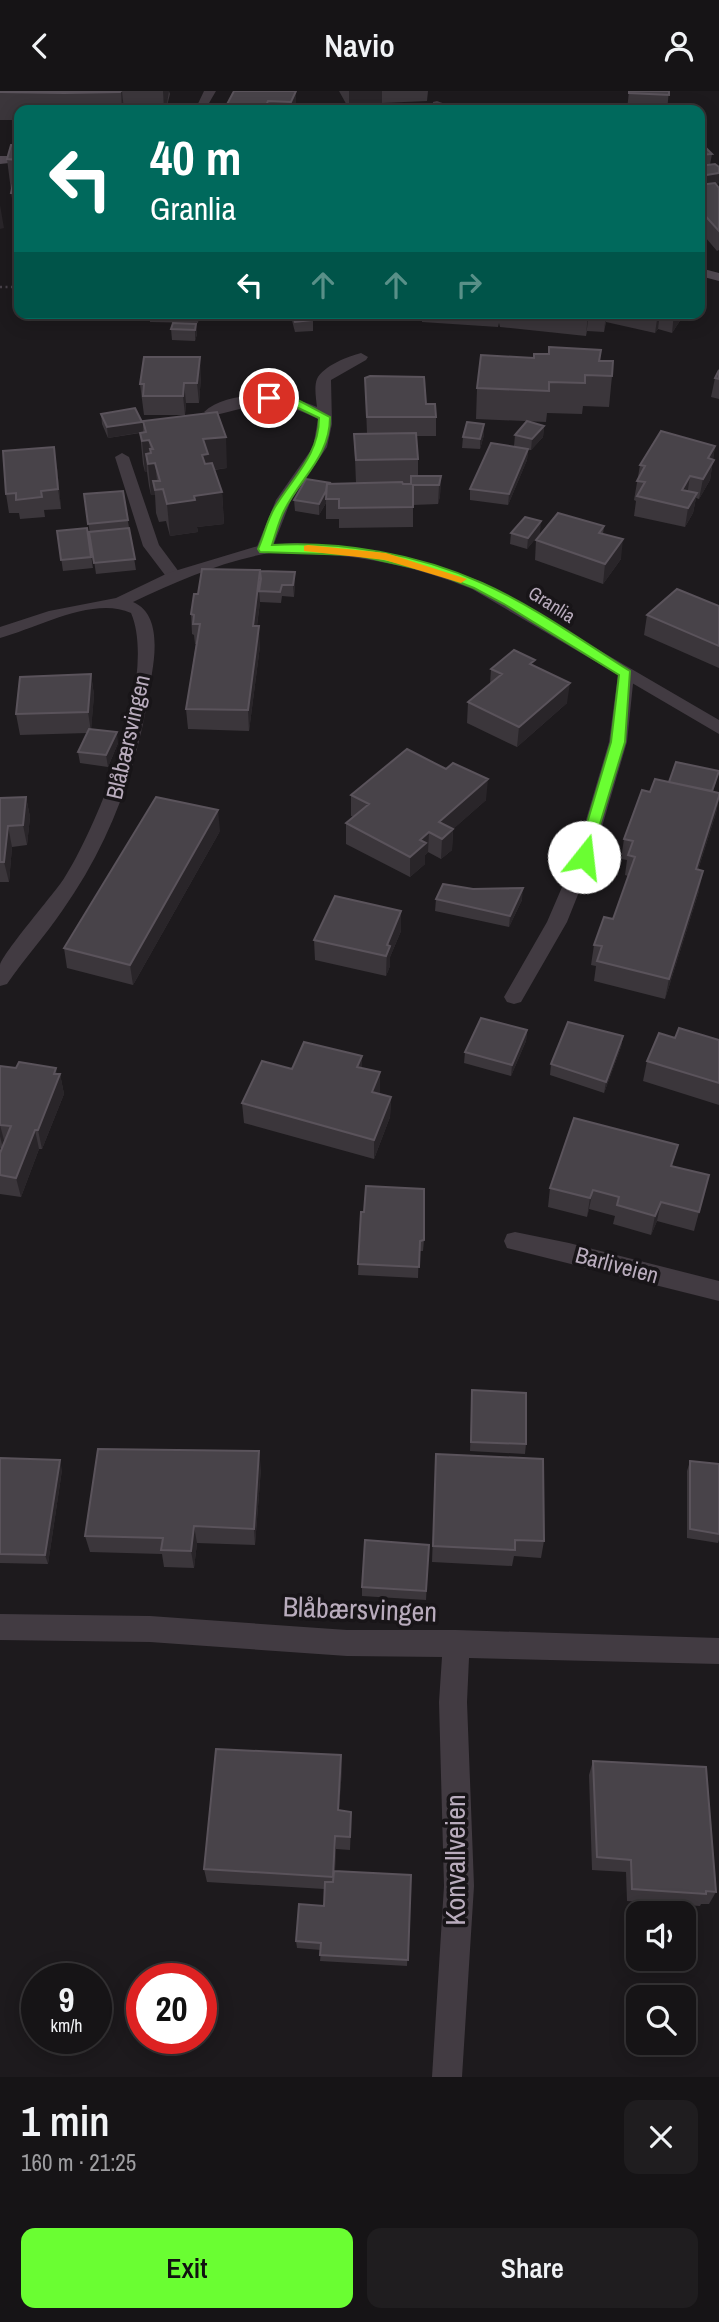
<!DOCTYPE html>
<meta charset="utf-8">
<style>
:root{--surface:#161416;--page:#1f1d1f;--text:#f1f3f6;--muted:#9e9ea1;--line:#353335;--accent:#6afe32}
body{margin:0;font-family:"Archivo Narrow",sans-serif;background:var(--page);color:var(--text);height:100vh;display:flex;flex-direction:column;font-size:26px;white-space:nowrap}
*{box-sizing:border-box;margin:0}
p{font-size:23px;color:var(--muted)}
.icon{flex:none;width:38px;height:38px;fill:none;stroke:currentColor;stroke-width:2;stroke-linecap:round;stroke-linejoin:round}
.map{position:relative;height:1986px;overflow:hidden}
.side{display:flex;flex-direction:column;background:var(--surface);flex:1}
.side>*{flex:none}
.top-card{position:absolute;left:14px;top:14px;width:691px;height:214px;border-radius:14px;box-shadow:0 4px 18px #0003,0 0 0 2px var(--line);background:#00695c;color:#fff;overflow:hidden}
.fabs{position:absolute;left:626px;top:1810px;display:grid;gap:14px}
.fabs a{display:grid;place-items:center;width:70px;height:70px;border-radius:14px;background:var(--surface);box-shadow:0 4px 18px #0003,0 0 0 2px var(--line);font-size:35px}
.speed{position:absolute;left:21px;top:1872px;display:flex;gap:14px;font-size:35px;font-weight:700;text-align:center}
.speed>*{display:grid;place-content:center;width:91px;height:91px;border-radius:50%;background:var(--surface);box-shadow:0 4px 18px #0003,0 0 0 2px var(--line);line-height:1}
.speed small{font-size:18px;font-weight:400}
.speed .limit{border:10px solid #d22;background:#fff;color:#111}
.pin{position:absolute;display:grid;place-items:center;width:60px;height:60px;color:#fff;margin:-30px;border:4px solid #fff;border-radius:50%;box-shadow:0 2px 7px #0007}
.me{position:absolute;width:77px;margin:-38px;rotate:16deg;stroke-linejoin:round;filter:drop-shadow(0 0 5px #0008)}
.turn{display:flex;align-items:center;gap:24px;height:147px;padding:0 21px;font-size:32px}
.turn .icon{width:91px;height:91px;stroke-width:2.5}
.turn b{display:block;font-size:49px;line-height:60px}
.lanes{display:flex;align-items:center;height:66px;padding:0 21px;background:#0003;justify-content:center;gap:35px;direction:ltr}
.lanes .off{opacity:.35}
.round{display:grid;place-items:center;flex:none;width:74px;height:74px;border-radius:14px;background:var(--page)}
.head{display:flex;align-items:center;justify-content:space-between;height:119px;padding:0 21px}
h1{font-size:42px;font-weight:600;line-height:52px}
.primary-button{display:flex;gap:14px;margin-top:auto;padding:14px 21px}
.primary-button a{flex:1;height:80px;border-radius:14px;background:var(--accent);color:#111;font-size:28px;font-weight:600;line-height:80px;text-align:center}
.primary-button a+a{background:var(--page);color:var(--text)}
header{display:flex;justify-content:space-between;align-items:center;height:91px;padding:0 21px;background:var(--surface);font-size:32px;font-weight:600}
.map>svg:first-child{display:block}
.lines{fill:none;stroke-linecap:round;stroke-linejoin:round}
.path{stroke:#484149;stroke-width:2.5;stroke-dasharray:2 3.5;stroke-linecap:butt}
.lane{fill:#423b42;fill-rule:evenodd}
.street{fill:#423b42;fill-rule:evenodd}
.secondary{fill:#514952;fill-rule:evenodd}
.wall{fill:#3b363b}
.shaded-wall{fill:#292529}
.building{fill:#484349;stroke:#5a535b;stroke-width:2}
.route{fill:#6afe32;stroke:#45a520;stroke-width:2}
.slow{fill:#f59e0b}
.labels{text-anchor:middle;stroke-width:7;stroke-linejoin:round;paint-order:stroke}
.far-street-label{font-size:19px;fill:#b9acbd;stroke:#181518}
.street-label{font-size:23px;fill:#b9acbd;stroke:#181518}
.near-street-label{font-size:28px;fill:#b9acbd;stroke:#181518}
</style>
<header><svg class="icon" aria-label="back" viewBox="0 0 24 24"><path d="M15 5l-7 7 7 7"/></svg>Navio<svg class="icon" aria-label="person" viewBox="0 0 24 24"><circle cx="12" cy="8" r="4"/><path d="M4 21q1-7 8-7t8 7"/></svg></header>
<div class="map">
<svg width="719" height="1986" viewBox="0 0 719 1986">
<rect width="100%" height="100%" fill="#1d1a1d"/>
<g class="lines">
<!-- path -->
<path class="path" d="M0,196h19"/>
<!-- lane -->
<path class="lane" d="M437,10l19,7 2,2h-15l-10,-4v-4z
M361,262l7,4 -2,3 -35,20 1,44 -5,23 -36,53 -19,49 -8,5 -6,-2 -2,-3 20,-49 37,-53 5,-28c-44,-22 -62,-14 -107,-3l-7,-4c25,-24 83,-18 113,-5 -1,-8 -3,-21 0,-28 6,-13 32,-23 44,-26z
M122,362l7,4 30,88 23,31 -2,3h-12l-25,-33 -28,-89z
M626,578l8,5 -7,68 -34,115 -26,65 -46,80 -7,2 -7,-2 -3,-5 43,-75 28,-65 34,-115 9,-68z
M515,1141l54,11 150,38v20l-212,-53 -3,-7 3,-7z"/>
<!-- street -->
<path class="street" d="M204,0h12l-11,19h-10z
M294,452c71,4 124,12 190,40l235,137v14l-247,-145c-52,-21 -104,-33 -160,-35 -16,-1 -33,-3 -48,0 -46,9 -89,28 -131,48 26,11 23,47 19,71 -12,87 -39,166 -90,238 -17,25 -38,48 -55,73l-7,2c0,-6 0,-15 0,-21 3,-12 52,-69 63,-85 36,-56 95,-204 68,-267 -38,-17 -93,15 -131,25v-11l49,-16 67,-13 52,-25 90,-27z
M0,1523l150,2 197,14h109l263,8v26l-250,-6 -2,44 7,184 -12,191h-30l12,-191 -5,-184 3,-45 -95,-1 -197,-14 -150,-2z"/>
<!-- secondary -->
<path class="secondary" d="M0,65h19v6l-19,2z
M700,177l19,5v8l-19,-5z"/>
</g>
<!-- wall -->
<path class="wall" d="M0,0h169l1,3 -4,16h-147v10h-19z
M296,0l-1,19h-71z
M339,0h89l-1,10 -45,2v2l-33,4z
M629,0h40l-2,19h-40z
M700,51l12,12 -2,11 9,2v16l-4,1 4,4v62l-2,1 -17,-20z
M19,54v77h-4l-8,-63z
M149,222h51l-2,10 -48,-1z
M290,222h21l2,7v11l-18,1z
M422,222h263l-13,20 -14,-4 -3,4 -49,-11 -2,10 -17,-1 -1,5 -86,-9 -1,-4 -1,4 -76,-5z
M196,233l1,10 -2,7 -23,-1 -1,-11z
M601,259l-1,11 12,15 -3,31 -26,-1 -1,8 -35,-1 -1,9 -70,-3 1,-31 57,-30 15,-4z
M719,279v29l-8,-2 4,-19z
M201,285l-2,27h-13l-1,12h-41l-4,-31z
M365,287l61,26 10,13v19h-20l2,23v17h23l-1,20 -2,8 -25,1v22l-74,1v-9h-13v-16l-7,12 -24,-4 -1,-11 37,-17h25l-2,-49h13z
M101,323l41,8 1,10v-11l84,47 -13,2 8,22 2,32 -27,3 1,5 -28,4 -4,-15 -7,1 -3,-9 -1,-18h-4l-2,-9 -2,-14h-2l-2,-8 -3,-31 -32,5 -6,-14z
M544,335l-1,11 -12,13h-3l-1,10 -19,45 -38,-5v-11l44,-43 1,-11z
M484,344l-4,14 -18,-1 1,-11z
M715,355l-5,34 -11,19 -3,-1 -3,15 -8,14 -51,-11 2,-15 -2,-1 6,-35z
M57,376l4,42 -17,1 1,7 -25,2 -1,-6h-10l-3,-19z
M123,400l13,79 -40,4 -12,-80z
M604,435l-1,8 18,25 -18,25 -68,-24 1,-20z
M87,437l6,40 -30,3 -6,-40z
M511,442h29l-13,16 -17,-5z
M260,480l35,12 -1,14 -12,-1 -1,7 -21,-1 -3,24 3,20 -11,85 -61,-2 -2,-20 10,-65h-1l-1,-9 -2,-1 -1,-20 7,-20z
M719,515v62l-75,-33 3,-20z
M535,575l32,37 -50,44 -50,-24 1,-21 22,-18 1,-15z
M91,583l3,21 -3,34 27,14 -10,24 -28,-4 -2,-11 9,-19 -67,2 -4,-21z
M669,691h47l-3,9 6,6v1l-3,15 -18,57 1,21 -34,108 -71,-18 2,-15 -5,-1 3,-20 19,-26 15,-43 -3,-1 2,-15 -6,-1 3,-20 26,-47z
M351,704l135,5 -33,29 -1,21 -11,9 -13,-7 -3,3v9l-15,13 -64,-33v-21l8,-6 -3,-1z
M26,706l4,20 -3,28 -15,2 -3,35h-9v-84z
M220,740l-87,154 -66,-17 -3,-20z
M436,808l86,1 -13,27 -74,-16z
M401,840l-11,26v9l-4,10 -71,-16 -1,-20z
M527,939l-1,11 -15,35 -47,-13 1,-11z
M623,945l-2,11 -17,46 -54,-18 1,-11z
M675,947l44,2v65l-76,-24 4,-20z
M362,965v12l18,24 -1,2 12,3 -1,20 -16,42 -130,-36 -2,-20 50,-34z
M0,975l60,8 4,20 -22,55h-3l-18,48 -21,-3v-41l2,-4 -2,-1z
M673,1075l36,9 -15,56 -37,-10 -6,14 -38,-11 2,-8 -26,-7 -2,8 -39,-10 2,-19z
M361,1121l63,28 -1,11h-4l-1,27 -60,-3z
M472,1299l54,54 -1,10 -55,-3z
M436,1363l108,87 -3,17 -27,-2 -2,10 -80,-4z
M0,1367l62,12 -14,94 -48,-1z
M690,1370l29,3v76l-1,3 -31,-5v-67z
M261,1377l-6,77 -58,-2 -3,25 -30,-1 -2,-13 -72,-2 -5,-16z
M429,1454l-3,55 -64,-4v-9z
M593,1670l123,131 -7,12h-8l-1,2 -73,-5 -1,-29 -34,-2 -3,-95z
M342,1678l-3,41 12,15 -1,25 -14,-1 -1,22 76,4 -4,91 -87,-5 1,-11 -24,-2 -1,-7 28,-35v-17l-117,-7 -3,-13z"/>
<!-- shaded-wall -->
<path class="shaded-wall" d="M121,0h1l2,19h-2z
M163,0h6l-3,19h-2z
M296,0v17l-1,2h-4v-8z
M349,0h33v14l-33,4z
M268,10v9h-4z
M719,82v10l-19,3v-10z
M0,114l4,23 -4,1z
M588,222h1l-3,23z
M606,222h1l-3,19z
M658,222h2l-2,16 -3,4z
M674,222h11l-13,20z
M196,233l1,10 -2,7v-11z
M200,266l1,19 -2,27 -2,-20z
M184,292l2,20 -1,12 -2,-19z
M142,331l1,10 -35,6 -1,-11z
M484,333v11l-4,14v-10z
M544,335l-1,11 -12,13 1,-11z
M180,345l46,1 1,31 -18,2 1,15 -8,-30z
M149,349l2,23h4l3,27 -5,-9 2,14h-4l-3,-31 -2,-10 1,18h-2l-3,-31z
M715,355l-5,34 -11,19 4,-20 5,-21z
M54,356l3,20 4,42 -3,-20z
M528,358l-1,11 -19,45 1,-11z
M441,385l-1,20 -2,8 1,-19z
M690,385l-3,20 -5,-6z
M331,392l-5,16v4l-7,12v-11z
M222,401l2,32 -27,3 1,5 -28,4 -3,-32 27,-8z
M697,402l-4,20 -8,14 3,-19z
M541,430l-1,12 -13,16 1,-11z
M623,448l-2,20 -18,25 2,-20z
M260,479l1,20 -2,1 1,11 -6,44 -1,-20z
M295,481v11l-1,14 -1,-12z
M259,535l1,20 -11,85 -1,-21z
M91,583l3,21 -3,37 -3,-20z
M570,592l-3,20 -50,44 2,-20z
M117,641l1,11 -10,24 -2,-12z
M488,688l-2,21 -44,39 -3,-17z
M719,705l-3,17 -24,76 4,-20z
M26,706l4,20 -3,28 -4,-20z
M218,719l2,21 -87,154 -3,-20z
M8,735l4,21 -3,35 -5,-20z
M453,738l-1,21 -11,9 1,-20z
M429,741l-1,20 -3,3v9l-15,13v-20l10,-17z
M703,780l-4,20 -34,108 4,-20z
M523,797l-1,12 -13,27 1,-11z
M401,820v20l-11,26v9l-4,10 1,-31z
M527,939l-1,11 -15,35 1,-11z
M623,945l-2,11 -17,46 2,-11z
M362,965v19l-5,-8z
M56,977l2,11 2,-5 4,20 -22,55 -4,-19z
M380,981v20l-8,20v-20z
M391,1006l-1,20 -16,42v-19z
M0,1034l5,19 -2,5 -3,-13z
M35,1039l4,19 -18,48 -5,-19z
M593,1099l-4,19 -2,8 3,-19z
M661,1111l-4,19 -6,14 4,-19z
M259,1360l2,17 -6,77 -1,-16z
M60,1369l2,10 -14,94 -3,-9z
M194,1435l3,17 -3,25 -3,-17z
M341,1664l1,14 -4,54v-13z
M335,1745l1,13 -2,40 -1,-12z"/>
<!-- building -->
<path class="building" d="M0,0h121l-1,1 -56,1 -64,-1z
M234,0h62l-5,11 -23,-1 -4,9h-40z
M629,0h40v4l-40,-2z
M423,14l32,3 -1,2h-35z
M700,51l12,12 -12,1z
M11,54h8v48h-8l7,-33 -11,-1z
M715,73l4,3v6l-19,3v-10z
M715,92l4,5v43l-19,-21v-25z
M292,222h19l2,7 -18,2z
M173,232l23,1 -1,6 -24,-1z
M549,256l52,3 -2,11h14l-1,15 -27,-1v8l-36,-1v9l-72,-3 4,-33 53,3v-4h15z
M144,266h56l-3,26h-13l-1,13h-40l1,-12h-4z
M719,279v9l-4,-1z
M370,285l54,1 2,27h9l1,13h-69l-2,-39z
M135,317l7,14 -35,5 -6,-13z
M217,321l9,25 -23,2 5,15 -6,1 3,9 7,-1 10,29 -28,4 1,4 -28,4 -4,-15 -8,1 -2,-9h7l-5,-18 -7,1 -2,-10 5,-1 -1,-4h3l-4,-9 -7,1 -2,-8 6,-1 -3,-11z
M527,330l17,5 -12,13 -17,-4z
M467,331l17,2 -4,15 -17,-2z
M661,340l54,15 -7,12 6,2 -11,19 -13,-3 -8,14 15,3 -9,15 -51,-12 8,-14 -8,-1 8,-15 -5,-1z
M416,342l2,26 -62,1 -2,-26z
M491,352l37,6 -19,45 -39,-5z
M54,356l4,42 -17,2 1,6 -26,3v-7l-10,1 -3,-43z
M411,385h30l-2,9h-26v22l-74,1v-9h-13l1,-15 75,-2 1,2h8z
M306,388l25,4 -4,1 -1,7 -7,13 -25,-4z
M123,400l5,29 -40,4 -4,-30z
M558,422l46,13 -5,7 24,6 -18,25 -69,-24z
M525,426l16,4 -13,17 -17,-5z
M87,437l4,29 -30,3 -4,-29z
M129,437l6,31 -41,4 -5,-31z
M202,478l58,1 -7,56h6l-11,84 -62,-1 14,-85h-7l1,-9 -3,-1 3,-20h4z
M260,480l35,1 -2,13h-11l-2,7 -21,-1 2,-12z
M677,498l42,17v40l-72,-31z
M514,559l21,10 -5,4 40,19 -51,44 -51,-25 34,-28 -11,-5z
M91,583l-3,38 -72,2 4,-37z
M89,638l28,3 -11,23 -28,-3z
M407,658l39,20 7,-6 35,16 -49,43 14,7 -11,10 -13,-7 -9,8 6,3 -16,14 -64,-34 23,-19 -18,-9z
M676,671l43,9 -7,20 -43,-9z
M655,688l64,14v3l-23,73 7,2 -34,108 -72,-18 5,-15 -8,-1 10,-28 9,2 22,-62 -7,-2 5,-14 -9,-2 18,-49 8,2z
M26,706l-3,28 -15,1 -4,36h-4v-64z
M156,706l62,13 -88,155 -66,-17z
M443,793l30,5 50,-1 -13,28 -74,-17z
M335,805l66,15 -14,34 3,1 -4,10 -72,-16z
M481,927l46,12 -15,35 -47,-13z
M568,931l55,14 -17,46 -55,-18z
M679,937l40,12v43l-72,-22 12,-28 16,5z
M304,951l58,14 -5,11 23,5 -8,20 19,5 -17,43 -132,-37 20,-42 30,8z
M19,971l37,6 -2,6h6l-22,56h-3l-19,48 -16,-3v-22l11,-27 -11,-1v-59l16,2z
M574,1027l104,27 -7,21 38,9 -10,37 -38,-10 -6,14 -38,-11 2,-8 -26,-7 -3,8 -40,-10z
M366,1095l58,3v51l-4,1 -1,26 -61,-3 3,-52h3z
M472,1299l54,3v51l-55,-2z
M98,1358l161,2 -5,78 -60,-3 -3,25 -30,-1 2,-12 -78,-2z
M436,1363l107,5 1,82 -29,-1v10l-82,-4z
M0,1367l60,2 -15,95 -45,-1z
M690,1370l29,3v70l-29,-5z
M365,1449l64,5 -3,46 -64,-4z
M216,1658l125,6 -3,55 13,2 -1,25 -15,-1 -2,41 -129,-8z
M593,1670l113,6 10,125 -10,-1v3l-74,-5 -1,-29 -34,-3z
M334,1780l77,4 -3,85 -88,-5 1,-12 -25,-2 3,-37 25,2 1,-24h8z"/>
<!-- route -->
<path class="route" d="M269,304l27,4 34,18c0,39 -28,59 -45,92 -6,11 -9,24 -13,36 70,-4 146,9 210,38 52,23 100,58 148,88l-5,71 -36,118h-10l-2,-3 34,-115 8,-67 -115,-71 -30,-16 -41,-16 -77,-17 -96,-3 -2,-3c6,-13 9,-29 17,-42 18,-30 44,-52 44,-89l-29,-14 -24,-4 -2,-2z"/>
<!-- slow -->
<path class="slow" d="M308,454l78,8 81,26 -6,4 -76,-23 -81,-9v-5z"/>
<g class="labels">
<!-- far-street labels -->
<g class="far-street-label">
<text transform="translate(552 513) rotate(32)" y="7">Granlia</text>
</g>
<!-- street labels -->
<g class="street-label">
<text transform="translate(128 646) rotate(-77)" y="8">Blåbærsvingen</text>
<text transform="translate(617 1174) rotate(15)" y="8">Barliveien</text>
</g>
<!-- near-street labels -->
<g class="near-street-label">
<text transform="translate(360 1518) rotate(2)" y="10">Blåbærsvingen</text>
<text transform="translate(455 1769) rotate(-90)" y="10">Konvallveien</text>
</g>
</g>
</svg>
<div class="fabs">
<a><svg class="icon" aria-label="sound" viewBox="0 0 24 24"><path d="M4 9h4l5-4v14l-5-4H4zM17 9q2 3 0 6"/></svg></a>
<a><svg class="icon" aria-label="search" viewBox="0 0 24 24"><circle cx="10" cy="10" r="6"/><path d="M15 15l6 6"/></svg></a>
</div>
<div class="speed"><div>9<small>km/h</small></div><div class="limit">20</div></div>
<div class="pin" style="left:269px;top:307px;background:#d93025"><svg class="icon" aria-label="arrive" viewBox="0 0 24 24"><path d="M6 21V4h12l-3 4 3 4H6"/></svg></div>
<svg class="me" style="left:584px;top:766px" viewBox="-20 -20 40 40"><circle r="19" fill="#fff"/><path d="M0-13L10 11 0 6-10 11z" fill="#6afe32"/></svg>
<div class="top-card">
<div class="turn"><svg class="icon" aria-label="left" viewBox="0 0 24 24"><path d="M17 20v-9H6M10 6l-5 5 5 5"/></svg><div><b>40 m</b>Granlia</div></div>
<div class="lanes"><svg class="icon" aria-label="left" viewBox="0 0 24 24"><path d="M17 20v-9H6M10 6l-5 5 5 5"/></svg><svg class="icon off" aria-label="ahead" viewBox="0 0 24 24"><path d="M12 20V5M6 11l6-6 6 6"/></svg><svg class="icon off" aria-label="ahead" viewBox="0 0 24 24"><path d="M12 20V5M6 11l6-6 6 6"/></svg><svg class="icon off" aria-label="right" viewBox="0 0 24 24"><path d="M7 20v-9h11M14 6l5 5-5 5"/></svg></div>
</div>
</div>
<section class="side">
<div class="head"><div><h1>1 min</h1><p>160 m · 21:25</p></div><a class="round"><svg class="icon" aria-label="close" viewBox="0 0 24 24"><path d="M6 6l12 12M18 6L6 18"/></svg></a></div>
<div class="primary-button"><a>Exit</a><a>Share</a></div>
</section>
